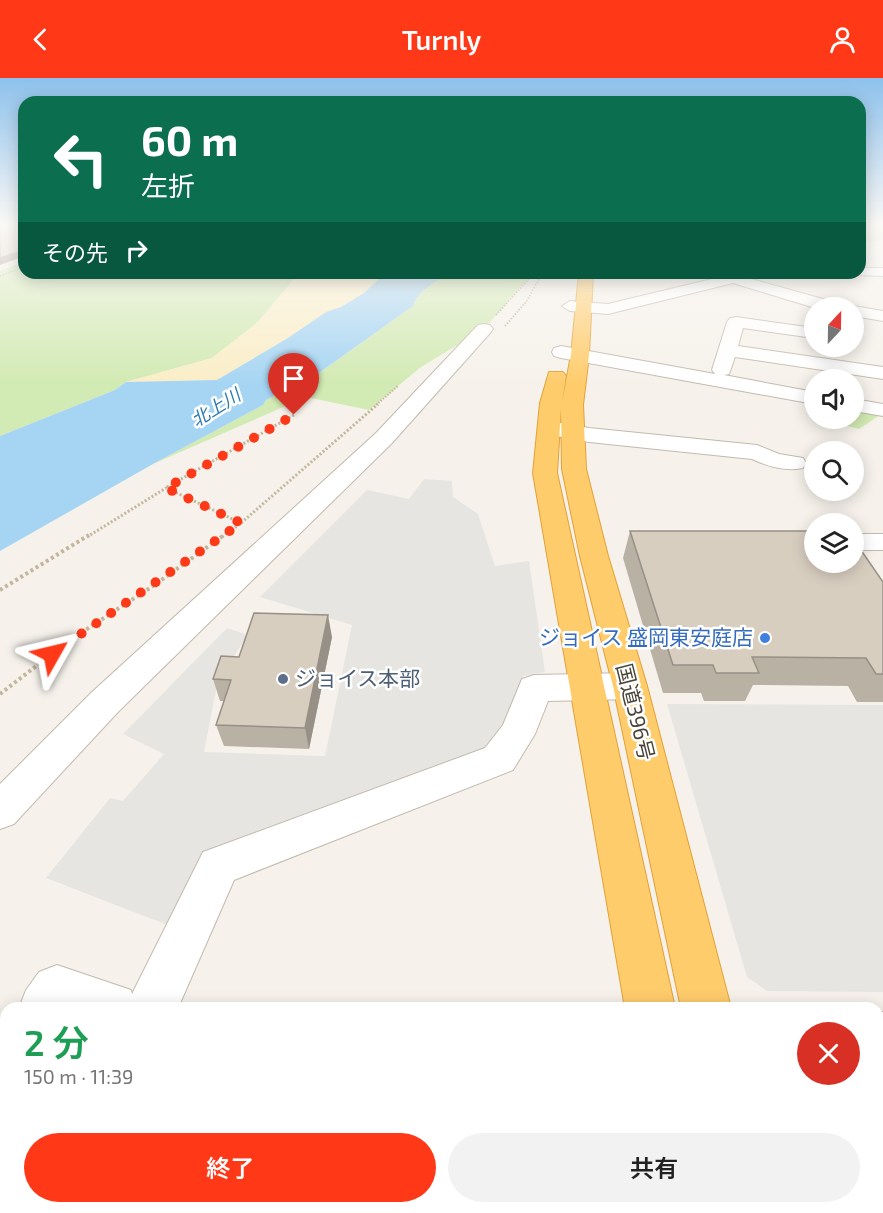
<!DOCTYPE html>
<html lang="ja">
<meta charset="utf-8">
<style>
:root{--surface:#fff;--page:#f2f2f2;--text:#222;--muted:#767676;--accent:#ff3818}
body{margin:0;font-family:"Exo 2","Noto Sans JP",sans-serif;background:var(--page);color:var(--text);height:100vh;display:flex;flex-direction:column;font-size:22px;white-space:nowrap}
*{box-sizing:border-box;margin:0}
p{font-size:20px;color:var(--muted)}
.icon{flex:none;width:33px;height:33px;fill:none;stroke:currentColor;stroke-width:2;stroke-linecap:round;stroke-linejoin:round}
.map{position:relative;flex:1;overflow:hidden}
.panel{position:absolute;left:0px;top:924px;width:884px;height:212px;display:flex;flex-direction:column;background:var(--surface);border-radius:18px 18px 0 0;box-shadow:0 3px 15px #0003}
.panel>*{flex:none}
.hud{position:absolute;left:18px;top:18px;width:848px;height:183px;border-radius:18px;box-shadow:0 3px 15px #0003;background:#0b6e4f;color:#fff;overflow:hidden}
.needle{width:39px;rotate:22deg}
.fabs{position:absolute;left:804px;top:219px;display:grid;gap:12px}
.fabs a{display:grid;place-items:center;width:60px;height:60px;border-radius:50%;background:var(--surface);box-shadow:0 3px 15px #0003;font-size:30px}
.pin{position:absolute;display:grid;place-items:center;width:51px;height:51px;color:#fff;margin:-62px -26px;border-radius:50% 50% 50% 0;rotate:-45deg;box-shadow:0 0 6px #0007}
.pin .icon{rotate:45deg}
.me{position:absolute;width:66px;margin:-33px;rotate:53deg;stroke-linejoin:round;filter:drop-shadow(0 0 4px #0008)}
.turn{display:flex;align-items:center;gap:21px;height:126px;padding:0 24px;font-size:27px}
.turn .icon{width:78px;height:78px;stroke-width:2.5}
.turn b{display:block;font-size:42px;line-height:51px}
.then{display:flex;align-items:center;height:57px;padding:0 24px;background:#0003;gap:12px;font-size:22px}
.round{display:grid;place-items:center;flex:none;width:63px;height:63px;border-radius:32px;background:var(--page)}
.overview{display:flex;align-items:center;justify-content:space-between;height:102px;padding:0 24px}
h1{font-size:36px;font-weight:600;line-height:45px;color:#1e9e55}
.action{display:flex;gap:12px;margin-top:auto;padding:12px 24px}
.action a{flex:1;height:69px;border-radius:36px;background:var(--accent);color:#fff;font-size:24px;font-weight:600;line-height:69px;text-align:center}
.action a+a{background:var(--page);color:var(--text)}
header{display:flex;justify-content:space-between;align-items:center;height:78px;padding:0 24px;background:var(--accent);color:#fff;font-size:27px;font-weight:600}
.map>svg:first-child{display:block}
.green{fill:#d2eab3}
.sand{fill:#faeec7}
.parking{fill:#e7e5e2}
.water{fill:#a6d5f3}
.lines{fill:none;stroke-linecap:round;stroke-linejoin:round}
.minor-casing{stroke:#c2baad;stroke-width:2}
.highway-casing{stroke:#e2a138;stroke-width:2}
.path-far3{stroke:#c4b69d;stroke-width:1.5;stroke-dasharray:1.5 1.5;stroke-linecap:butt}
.path-far2{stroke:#c4b69d;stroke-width:2;stroke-dasharray:1.5 1.5;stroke-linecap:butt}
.path-far1{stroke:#c4b69d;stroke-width:3;stroke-dasharray:2 2;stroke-linecap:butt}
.path{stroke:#c4b69d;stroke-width:4;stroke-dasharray:3 3;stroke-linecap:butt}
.minor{fill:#fff;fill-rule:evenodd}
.highway{fill:#ffcc6c;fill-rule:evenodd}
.wall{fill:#bab1a5}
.shaded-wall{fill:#979086}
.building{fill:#d8cec0;stroke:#979086;stroke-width:1.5}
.route{stroke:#ff3818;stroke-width:10;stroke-dasharray:0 18}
.shop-dot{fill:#3f7fe0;stroke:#fff;stroke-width:2}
.service-dot{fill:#5c6f8a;stroke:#fff;stroke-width:2}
.labels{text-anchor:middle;stroke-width:5;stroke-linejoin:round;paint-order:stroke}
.far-water-label{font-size:18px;font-style:italic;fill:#2c7bb2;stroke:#fff}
.shop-label{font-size:21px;fill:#366cbe;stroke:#fff;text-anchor:end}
.service-label{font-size:21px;fill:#4e5e75;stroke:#fff;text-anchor:start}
.street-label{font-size:21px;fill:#4a4338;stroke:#fff}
</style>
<header><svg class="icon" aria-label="back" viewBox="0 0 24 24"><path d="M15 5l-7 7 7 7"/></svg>Turnly<svg class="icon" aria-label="person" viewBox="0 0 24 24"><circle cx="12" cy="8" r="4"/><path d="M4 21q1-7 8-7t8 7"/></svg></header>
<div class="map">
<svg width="883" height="1135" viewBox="0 0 883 1135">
<rect width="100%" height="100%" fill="#f6f2eb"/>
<!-- green -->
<path class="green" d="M860,148h23v14l-23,3z
M24,184v11h275l-41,49 -46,36 -86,24 -11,8 -115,46v-165z
M452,195h89l-11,5 -12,12 -34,39 -63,38 -52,43 -63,-13 -153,67 110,-59 3,-5 50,-25 97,-69c4,-15 26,-27 39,-33z
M854,333l26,4 -21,14 -29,-8 -13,1 -2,-3 39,-1z"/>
<!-- sand -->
<path class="sand" d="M299,195h86l-21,20 -23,14 -15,5 -38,26 -71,42 -91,2 86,-24 46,-36z"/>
<!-- parking -->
<path class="parking" d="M424,401l28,2 1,16 25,17 17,52 34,-5 16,111 -22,4 -14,46 -20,29 -284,104 -35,71 -124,-48 64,-80 13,3 41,-47 -41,-20 104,-106 21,7 -30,45 -14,72 121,4 27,-131 -92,-28 107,-107 42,9z
M667,626l216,1v287l-116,-1 -20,-14z"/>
<!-- water -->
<path class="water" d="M385,195h67c-13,6 -35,18 -39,33l-97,69 -50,25 -3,5 -110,59 -153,87v-115l115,-46 11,-8 91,-2 71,-42 38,-26 15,-5 23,-14z"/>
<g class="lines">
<!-- minor casing -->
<g class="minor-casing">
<path id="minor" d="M860,190h23v8l-28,-1 -2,-2h7z
M707,195h23l111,31 2,4h-28l-82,-25 -125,31 -38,-3 -8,-5 8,-5 38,3 108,-26z
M854,228l29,5v10l-29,-5v-8h-6z
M736,239l78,11v10l-71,-10 -5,18 145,21v12l-148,-22 -6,17 -5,1 90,17v12l-253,-46 -7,-2 -2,-4 2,-4 7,-2 154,28 -3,-4 15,-48 3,-4z
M484,246l6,1 3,4 -3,4 -98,110 -274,269 -104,112 -14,5v-45l92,-92 284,-259 102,-108z
M854,321l29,5v12l-29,-5z
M549,343l40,7 168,17 22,9 24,4 3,5 -3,5c-18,4 -36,-2 -51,-9l-163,-17 -48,-9 -3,-5 3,-5z
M854,456h29v16h-29z
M630,595l12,4 5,9 -5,9 -12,4 -82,2 -13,33 -22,36 -279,110 -56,128h-159l7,-18 13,-18 18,-7 74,25 1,4 71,-142 282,-104 18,-23 19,-46 12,-4z
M878,934h5v52h-5z
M6,957v60l-6,3v-60z
M27,1130h62l-2,5h-62z"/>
</g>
<!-- highway casing -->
<g class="highway-casing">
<path id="highway" d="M579,195h14l-4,82 -6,50 3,64 22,87 39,130 84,322h-50l-68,-322 -33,-130 -18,-87 -1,-61 -4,65 118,535h-50l-92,-535 7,-70 9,-31h14l3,4 -4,27 9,-48z
M659,1130h60l1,5h-60z
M727,1130h60l1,5h-60z"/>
</g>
<!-- path-far3 -->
<path class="path-far3" d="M0,198l24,-9
M506,226l24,-26 11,-5
M525,226l17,-30"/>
<!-- path-far2 -->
<path class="path-far2" d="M496,237l11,-12
M505,248l20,-23
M376,327l22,-19"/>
<!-- path-far1 -->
<path class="path-far1" d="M167,409l127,-72
M87,459l79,-49 75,35 137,-119
M222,459l19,-14"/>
<!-- path -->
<path class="path" d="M0,512l89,-55
M0,616l70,-54 83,-54 71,-51"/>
<!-- minor -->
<use href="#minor" class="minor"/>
<!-- highway -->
<use href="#highway" class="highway"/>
</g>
<!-- wall -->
<path class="wall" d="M630,453l253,51v120h-26l-9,-16 -95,-1 -8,16h-41l-3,-8h-38l-40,-135z
M332,559l-23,112 -85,-3 -8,-21 8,-24h-4l-7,-22 26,-22z"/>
<!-- shaded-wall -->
<path class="shaded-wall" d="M24,172v6l-24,9v-7z
M328,537l4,22 -23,112 -4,-21z"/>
<!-- building -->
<path class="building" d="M0,148h24v24l-24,8z
M630,453h184v31h40v-22l29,42v92h-7l-10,-16 -114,-1 7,16h-43l-3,-8h-40z
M254,535l74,2 -23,113 -89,-3 15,-45 -18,-1 8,-23 18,1z"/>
<!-- sky -->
<linearGradient id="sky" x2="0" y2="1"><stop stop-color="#8dc1ec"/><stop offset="0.48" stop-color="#fbf9f6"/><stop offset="1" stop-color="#fbf9f6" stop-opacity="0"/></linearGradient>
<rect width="883" height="306" fill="url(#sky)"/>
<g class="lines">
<!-- route -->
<path class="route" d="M52,576l189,-131 -75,-35 128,-73"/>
</g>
<!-- markers -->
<circle class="shop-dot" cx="765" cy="560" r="6"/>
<circle class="service-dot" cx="283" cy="601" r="6"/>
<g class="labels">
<!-- far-water labels -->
<g class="far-water-label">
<text transform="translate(216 330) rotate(-32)" y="6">北上川</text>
</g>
<!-- shop labels -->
<g class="shop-label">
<text x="753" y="567">ジョイス 盛岡東安庭店</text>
</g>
<!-- service labels -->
<g class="service-label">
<text x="295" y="608">ジョイス本部</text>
</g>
<!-- street labels -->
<g class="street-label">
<text transform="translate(635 634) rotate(76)" y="7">国道396号</text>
</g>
</g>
</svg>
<div class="fabs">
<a><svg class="needle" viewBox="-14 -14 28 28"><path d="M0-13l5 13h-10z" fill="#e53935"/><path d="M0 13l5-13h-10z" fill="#767676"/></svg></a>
<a><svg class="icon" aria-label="sound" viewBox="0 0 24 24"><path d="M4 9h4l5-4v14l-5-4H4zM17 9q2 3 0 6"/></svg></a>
<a><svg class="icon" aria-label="search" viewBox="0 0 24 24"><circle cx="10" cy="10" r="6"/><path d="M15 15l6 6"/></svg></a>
<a><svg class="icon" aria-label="layers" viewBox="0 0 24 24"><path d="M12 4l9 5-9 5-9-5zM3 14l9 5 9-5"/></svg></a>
</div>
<div class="pin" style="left:294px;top:337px;background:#d93025"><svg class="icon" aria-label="arrive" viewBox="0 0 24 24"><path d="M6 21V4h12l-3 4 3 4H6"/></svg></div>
<svg class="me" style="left:52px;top:576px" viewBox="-20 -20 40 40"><path d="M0-17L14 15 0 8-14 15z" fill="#ff3818" stroke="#fff" stroke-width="4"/></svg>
<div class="hud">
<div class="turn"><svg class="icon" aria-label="left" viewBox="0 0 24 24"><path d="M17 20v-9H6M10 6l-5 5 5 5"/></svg><div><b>60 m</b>左折</div></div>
<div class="then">その先<svg class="icon" aria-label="right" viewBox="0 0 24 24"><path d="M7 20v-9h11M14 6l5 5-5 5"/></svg></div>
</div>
<section class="panel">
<div class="overview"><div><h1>2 分</h1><p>150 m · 11:39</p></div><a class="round" style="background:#d93025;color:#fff"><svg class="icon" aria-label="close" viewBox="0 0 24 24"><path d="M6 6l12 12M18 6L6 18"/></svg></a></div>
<div class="action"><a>終了</a><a>共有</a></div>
</section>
</div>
